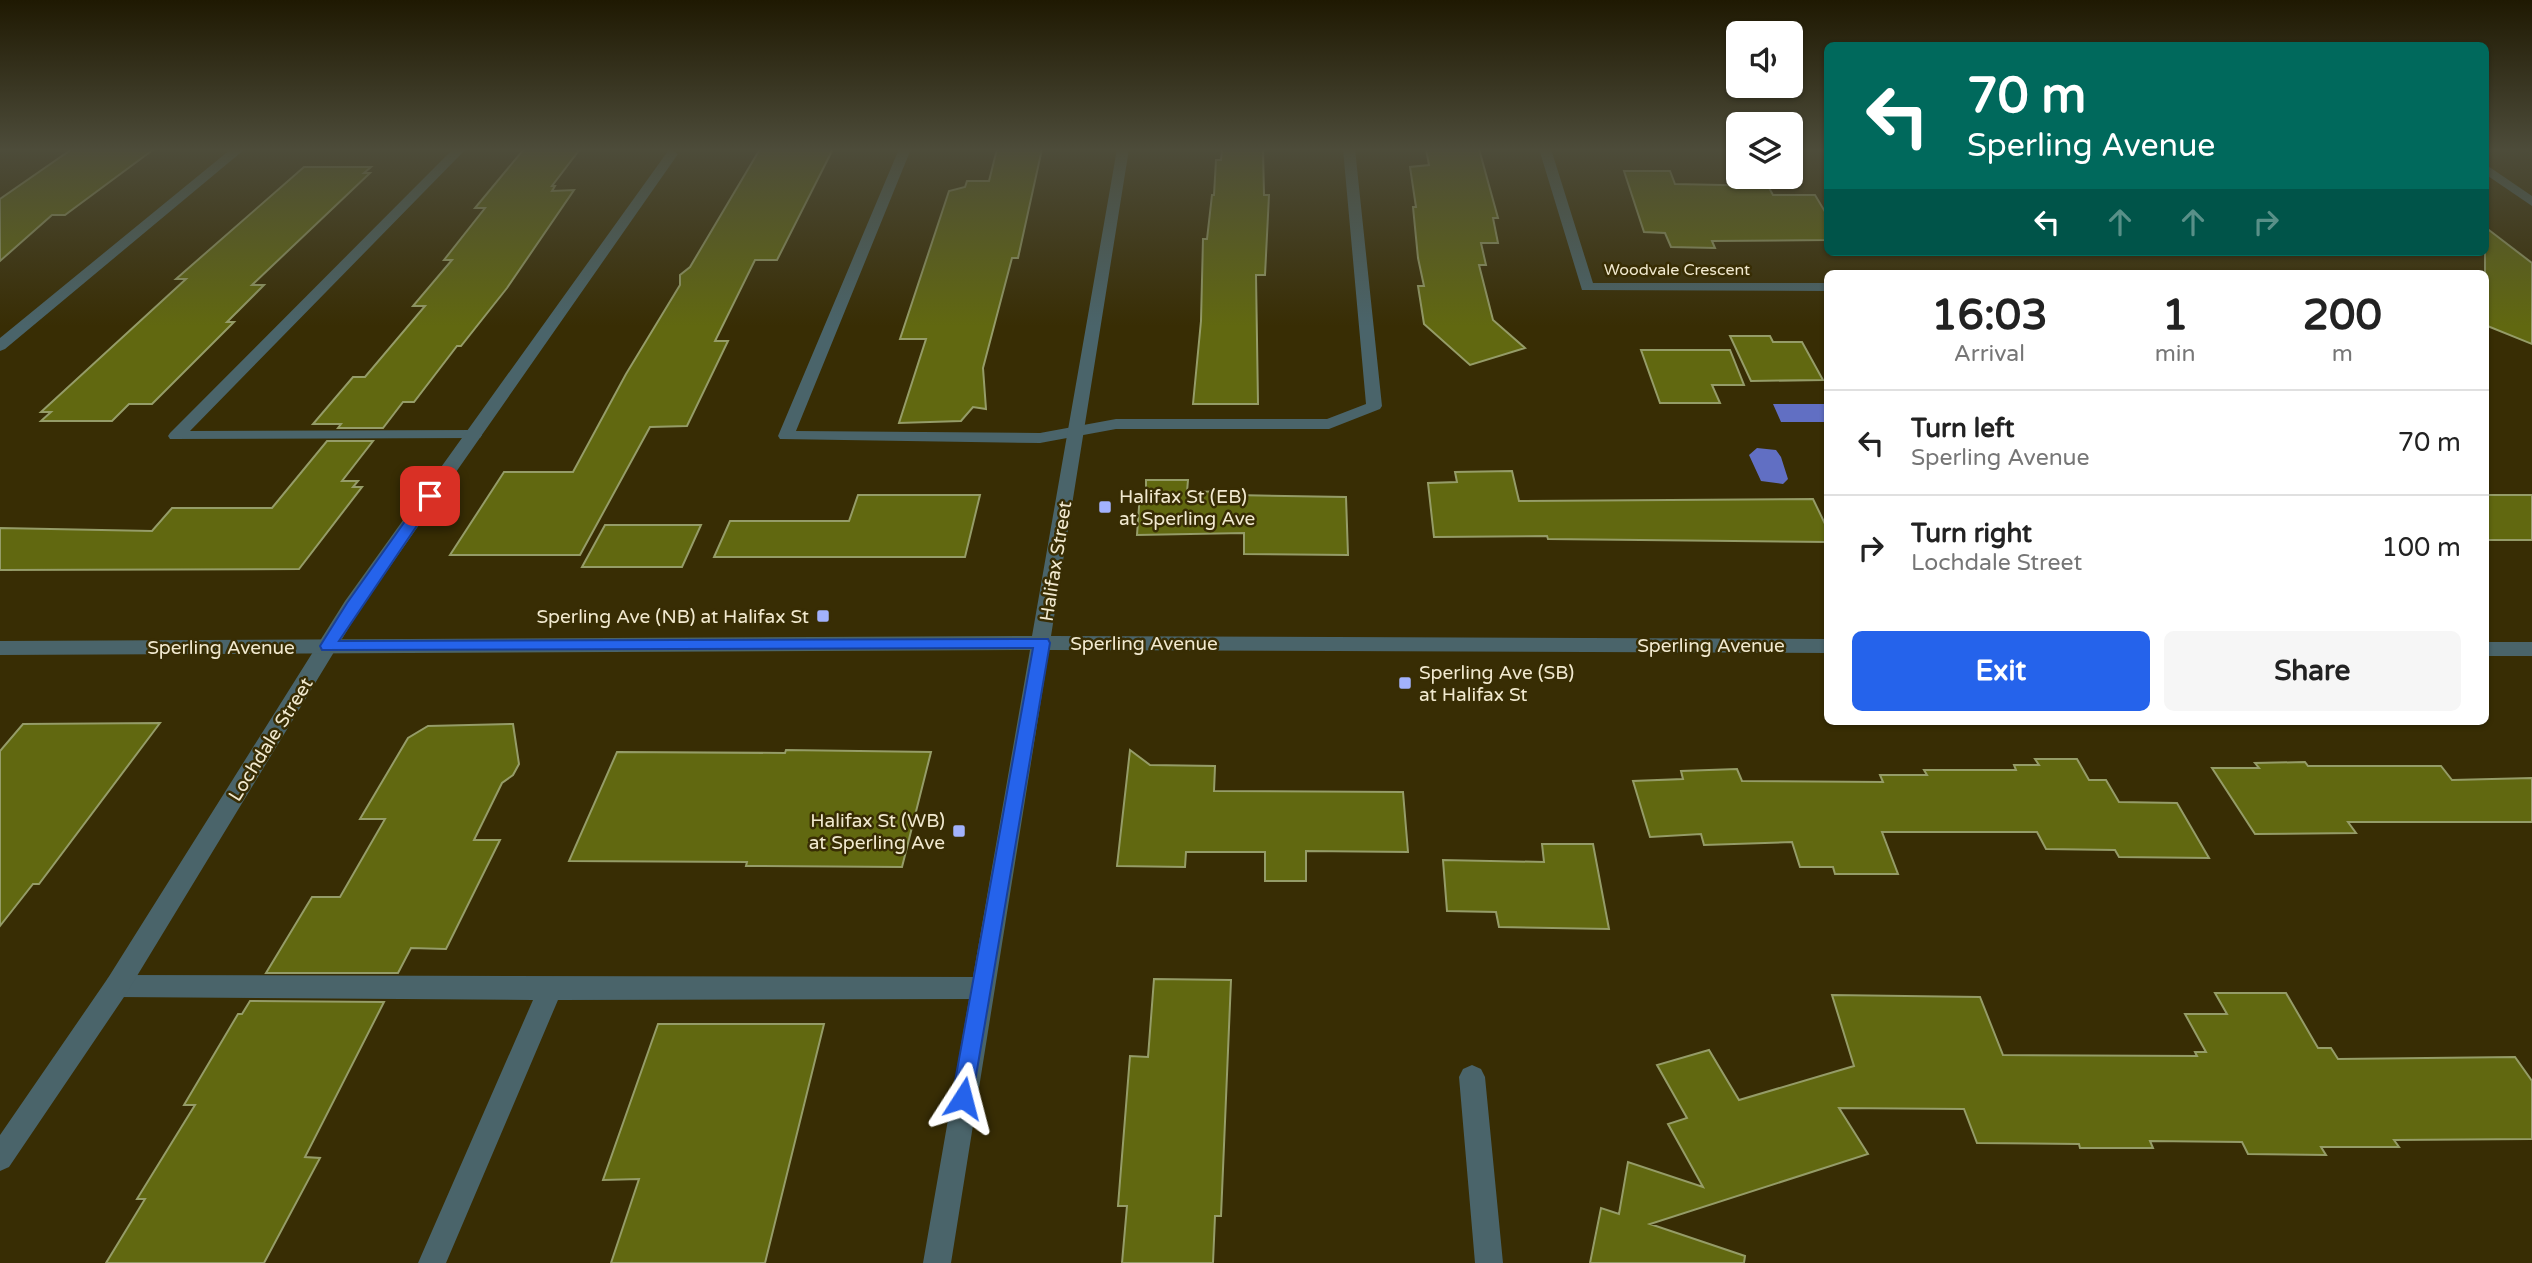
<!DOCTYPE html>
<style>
:root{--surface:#fff;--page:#f6f6f6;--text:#222;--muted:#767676;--line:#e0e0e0;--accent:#2563eb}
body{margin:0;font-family:"Varela Round",sans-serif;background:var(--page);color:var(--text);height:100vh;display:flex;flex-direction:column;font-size:26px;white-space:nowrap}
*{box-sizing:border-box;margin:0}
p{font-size:23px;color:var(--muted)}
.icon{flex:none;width:38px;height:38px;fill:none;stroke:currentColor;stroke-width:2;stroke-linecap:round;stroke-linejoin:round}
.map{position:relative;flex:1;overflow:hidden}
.sheet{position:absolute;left:1824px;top:270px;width:665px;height:455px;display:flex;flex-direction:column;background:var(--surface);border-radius:10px;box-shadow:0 2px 5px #0004}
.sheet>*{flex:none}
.banner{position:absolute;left:1824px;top:42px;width:665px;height:214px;border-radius:10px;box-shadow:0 2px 5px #0004;background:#00695c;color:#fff;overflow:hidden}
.tools{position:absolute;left:1726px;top:21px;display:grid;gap:14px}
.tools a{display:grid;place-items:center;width:77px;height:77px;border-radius:10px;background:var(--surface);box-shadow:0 2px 5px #0004;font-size:35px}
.pin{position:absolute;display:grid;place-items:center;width:60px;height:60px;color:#fff;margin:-30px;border-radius:14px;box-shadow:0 4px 10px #0006}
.me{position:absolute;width:77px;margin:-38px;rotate:9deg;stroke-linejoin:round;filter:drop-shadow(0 0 5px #0008)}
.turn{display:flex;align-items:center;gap:24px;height:147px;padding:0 28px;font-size:32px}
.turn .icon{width:91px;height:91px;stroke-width:2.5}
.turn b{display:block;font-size:49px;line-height:60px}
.lanes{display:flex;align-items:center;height:66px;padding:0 28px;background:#0003;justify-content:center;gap:35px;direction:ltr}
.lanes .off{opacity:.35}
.eta{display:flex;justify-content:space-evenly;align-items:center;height:119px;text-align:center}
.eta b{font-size:42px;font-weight:700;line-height:49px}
.action{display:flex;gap:14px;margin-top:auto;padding:14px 28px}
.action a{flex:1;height:80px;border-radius:10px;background:var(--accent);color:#fff;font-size:28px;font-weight:700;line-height:80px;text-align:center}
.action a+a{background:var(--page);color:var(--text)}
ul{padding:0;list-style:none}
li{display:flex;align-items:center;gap:21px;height:105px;padding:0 28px;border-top:2px solid var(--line)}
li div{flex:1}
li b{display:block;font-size:26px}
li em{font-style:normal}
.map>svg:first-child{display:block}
.water{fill:#616fc3}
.building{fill:#616810;stroke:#959c68;stroke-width:2}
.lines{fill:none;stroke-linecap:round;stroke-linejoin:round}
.service{fill:#4a646a;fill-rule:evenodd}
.minor{fill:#4a646a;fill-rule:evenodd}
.tertiary{fill:#4a646a;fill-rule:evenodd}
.route{fill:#2563eb;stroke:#184099;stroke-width:2}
.poi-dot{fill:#a2b2fd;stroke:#382d04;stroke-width:2.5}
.labels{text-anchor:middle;stroke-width:5;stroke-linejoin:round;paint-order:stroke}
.far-street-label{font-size:16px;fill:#f1e9cf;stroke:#382d04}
.poi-label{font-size:19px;fill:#f1e9cf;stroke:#382d04;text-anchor:start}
.street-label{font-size:19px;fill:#f1e9cf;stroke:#382d04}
</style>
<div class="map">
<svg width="2532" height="1263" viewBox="0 0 2532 1263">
<rect width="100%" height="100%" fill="#382d04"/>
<!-- water -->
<path class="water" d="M1773,404h54v18h-46z
M1757,448l19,2 5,7 7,22 -5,5 -22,-3 -12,-26z"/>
<!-- building -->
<path class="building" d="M72,149h82l-89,66h-13l-52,46v-62z
M524,149h56l-28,37h3l-3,5 22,-1 -67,98 -46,58h-4l-43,56h-11l-20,26h-45l3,-4h-28l40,-47h12l60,-71h-12l39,-46h-8l41,-52h-10z
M760,149h73l-56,111h-22l-40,81h13l-41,85 -37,1 -70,128h-130l54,-83h69l53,-98 54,-89v-10l10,-8z
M997,149h45l-24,109h-6l-29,110 3,41 -13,-2 -12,14 -62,2 27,-84h-26l49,-148 16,-4 2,-6h22z
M1222,149h41l1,46h5l-4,80h-9l2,129h-65l8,-83 2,-82h4l5,-44h2l2,-35h5z
M1426,149h53l19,69h-5l5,25h-17l5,22h-7l14,55 32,28 -55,17 -46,-41 -6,-38h6l-6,-28 -5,-51h3l-6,-40 19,-2z
M304,167h67l-7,6h6l-118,112h12l-37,37h7l-82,82h-23l-17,17h-71l10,-9h-10l145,-133h-10z
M1624,171h46l5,13 93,2 5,9h42l12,20v25l-115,1 3,7 -44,-1 -6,-14 -21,-1z
M2485,227l47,36v81l-47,-19z
M1730,336h40l3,6h29l21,38 -72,1z
M1641,350h89l14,35h-32l8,18h-60z
M327,441h46l-31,40h16l-5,6h9l-63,82 -299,1v-42l152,3 20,-23h100z
M1512,471l7,30 294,-2 14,29v14l-279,-3 -1,-3 -113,1 -6,-54 29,-1 -2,-10z
M1146,480h42l-1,12 47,-1v4l112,2 2,58 -104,-1v-21l-107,2 3,-42 6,1z
M858,495h122l-15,62h-251l16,-36h119z
M2485,495h47v45h-47z
M605,525h96l-19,42h-100z
M160,723l-121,161h-6l-33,42v-175l23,-27z
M513,724l6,40 -6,11 -11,8 -28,57h26l-54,109 -35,-1 -13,25h-132l46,-76h28l45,-78h-25l48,-81 20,-12z
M786,750l145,2 -29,115 -156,-1 1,-4 -178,-1 48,-109 168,1z
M1130,750l20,15 65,1 -1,25 189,1 5,60 -102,-1v30h-41v-29h-79l-1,15 -68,-1z
M2035,759h42l12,21h17l13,22 58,1 32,55 -90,-1 -4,-7 -69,-1 -9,-17h-155l16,42h-63l-2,-7h-33l-8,-25 -88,3 -3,-11 -51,3 -17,-56 50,-2 -2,-8 56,-2 5,12 141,1 -3,-7h47l-3,-5h92l-2,-5h25z
M2305,762l3,4h133l11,14 80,-2v44h-184l8,11 -101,1 -43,-66h47l-4,-5z
M1542,844h51l16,85 -110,-2 -3,-15 -49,-1 -4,-51 101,2z
M1154,979l77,1 -10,236h-6l-2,47h-91l5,-57h-9l12,-150 18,1z
M2215,993h71l32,55h13l7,11 177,-2 17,24v58l-138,1 5,7h-78l5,8 -78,-1 -6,-12 -92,-1 3,7h-73l-1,-4 -102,-1 -13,-34 -125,-1 29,46 -218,70 95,32 -1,7h-154l11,-55 18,6 9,-52 75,25 -35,-63 19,-6 -30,-53 52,-15 30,50 115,-34 -22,-71 148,2 23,58 194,1 -2,-4h11l-21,-38h42z
M250,1001l134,1 -79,155 15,1 -56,105h-158l39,-64h-8l58,-94h-11l54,-91h4z
M658,1024h166l-59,239h-154l28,-84 -36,1z"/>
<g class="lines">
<!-- service -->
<path class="service" d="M453,149h13l-276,282 284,-1 8,5 -2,3 -310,1 -2,-3 2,-3z
M899,149h12l-115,282 244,2 76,-14h211l39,-15 -23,-255h12l27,257 -2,3 -51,20h-213l-76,14 -260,-4 -2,-3z
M117,975l864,2 9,3 3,8 -3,8 -9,3 -423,1 -112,263h-28l115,-263 -416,-3 -9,-3 -3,-8 3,-8z
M1472,1065l9,4 4,8 18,186h-28l-16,-186 4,-8z"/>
<!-- minor -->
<path class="minor" d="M231,149h14l-240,200 -5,2v-13z
M1539,149h12l42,134h234v8l-245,-1z
M672,150l6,4 -319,457 -233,383 -117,173 -9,4v-36l108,-157 237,-377 323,-450z
M2485,164l47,32v10l-47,-32z"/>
<!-- tertiary -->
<path class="tertiary" d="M1117,149h12l-78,487 776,3v14l-778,-3 -98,613h-28l107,-613 -1030,5v-14l1032,-5z
M2485,642h47v14h-47z"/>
</g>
<!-- sky -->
<linearGradient id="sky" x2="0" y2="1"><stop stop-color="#1f1902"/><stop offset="0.46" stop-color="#4d4c3a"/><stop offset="1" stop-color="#4d4c3a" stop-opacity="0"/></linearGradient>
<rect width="2532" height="326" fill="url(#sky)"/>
<!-- route -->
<path class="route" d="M430,492l7,4 -98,145 709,-2 2,4 -79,462 -8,3 -7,-3 -4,-7 81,-450 -711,2 -2,-4 27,-43 78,-110z"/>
<!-- markers -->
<g class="poi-dot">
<rect x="1098" y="500" width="14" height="14" rx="3.5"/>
<rect x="816" y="609" width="14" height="14" rx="3.5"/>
<rect x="1398" y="676" width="14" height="14" rx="3.5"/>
<rect x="952" y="824" width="14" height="14" rx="3.5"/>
</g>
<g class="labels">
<!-- far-street labels -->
<g class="far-street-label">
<text x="1677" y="275">Woodvale Crescent</text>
</g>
<!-- poi labels -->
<g class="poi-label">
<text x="1119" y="503">Halifax St (EB)<tspan x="1119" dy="22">at Sperling Ave</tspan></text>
<text x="809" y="623" text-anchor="end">Sperling Ave (NB) at Halifax St</text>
<text x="1419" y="679">Sperling Ave (SB)<tspan x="1419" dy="22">at Halifax St</tspan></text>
<text x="945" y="827" text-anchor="end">Halifax St (WB)<tspan x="945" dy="22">at Sperling Ave</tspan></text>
</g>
<!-- street labels -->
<g class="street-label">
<text transform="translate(1055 561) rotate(-81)" y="7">Halifax Street</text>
<text x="1144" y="650">Sperling Avenue</text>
<text x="1711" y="652">Sperling Avenue</text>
<text x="221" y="654">Sperling Avenue</text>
<text transform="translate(270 739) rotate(-58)" y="7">Lochdale Street</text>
</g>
</g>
</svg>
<div class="tools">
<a><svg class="icon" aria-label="sound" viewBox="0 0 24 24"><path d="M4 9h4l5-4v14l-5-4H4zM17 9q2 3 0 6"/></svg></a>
<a><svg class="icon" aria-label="layers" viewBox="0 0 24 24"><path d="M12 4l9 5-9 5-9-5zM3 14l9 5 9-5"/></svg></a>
</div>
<div class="pin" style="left:430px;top:496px;background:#d93025"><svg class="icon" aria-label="arrive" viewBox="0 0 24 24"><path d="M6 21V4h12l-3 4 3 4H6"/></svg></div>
<svg class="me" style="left:963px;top:1098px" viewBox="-20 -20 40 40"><path d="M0-17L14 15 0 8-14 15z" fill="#2563eb" stroke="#fff" stroke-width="4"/></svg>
<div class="banner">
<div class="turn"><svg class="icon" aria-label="left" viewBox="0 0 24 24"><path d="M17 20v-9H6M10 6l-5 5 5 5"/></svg><div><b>70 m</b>Sperling Avenue</div></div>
<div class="lanes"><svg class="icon" aria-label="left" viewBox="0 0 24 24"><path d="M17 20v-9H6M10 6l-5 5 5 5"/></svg><svg class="icon off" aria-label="ahead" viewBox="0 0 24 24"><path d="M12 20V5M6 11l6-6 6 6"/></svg><svg class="icon off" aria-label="ahead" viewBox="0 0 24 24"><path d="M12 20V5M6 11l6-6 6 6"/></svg><svg class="icon off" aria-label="right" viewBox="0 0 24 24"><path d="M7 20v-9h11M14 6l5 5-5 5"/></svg></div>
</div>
<section class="sheet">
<div class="eta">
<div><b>16:03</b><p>Arrival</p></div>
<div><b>1</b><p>min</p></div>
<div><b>200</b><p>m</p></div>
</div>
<ul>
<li><svg class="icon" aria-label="left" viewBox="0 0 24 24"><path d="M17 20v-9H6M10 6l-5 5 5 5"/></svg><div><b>Turn left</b><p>Sperling Avenue</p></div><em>70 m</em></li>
<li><svg class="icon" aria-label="right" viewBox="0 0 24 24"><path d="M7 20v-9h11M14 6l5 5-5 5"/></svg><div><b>Turn right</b><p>Lochdale Street</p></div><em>100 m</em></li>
</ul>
<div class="action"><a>Exit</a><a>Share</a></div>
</section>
</div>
